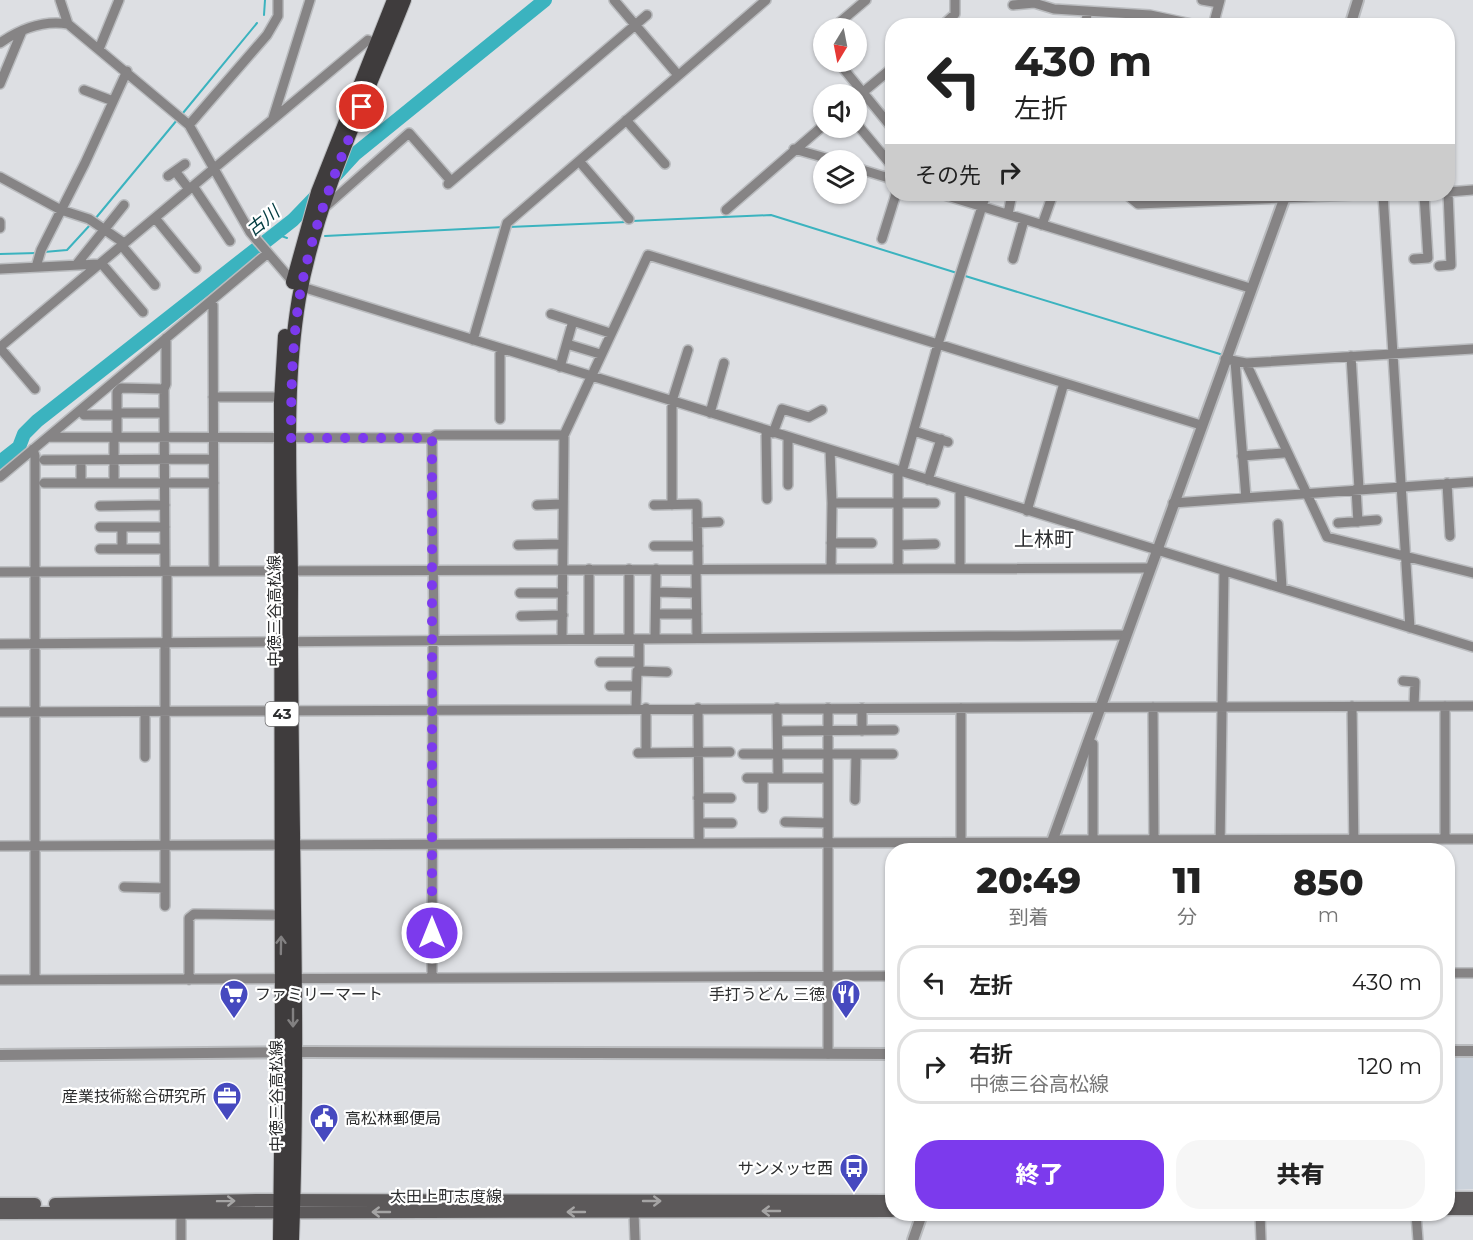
<!DOCTYPE html>
<html lang="ja">
<meta charset="utf-8">
<style>
:root{--surface:#fff;--page:#f6f6f6;--text:#222;--muted:#767676;--line:#e0e0e0;--accent:#7c3aed}
body{margin:0;font-family:Montserrat,"Noto Sans JP",sans-serif;background:var(--page);color:var(--text);height:100vh;display:flex;flex-direction:column;font-size:22px;white-space:nowrap}
*{box-sizing:border-box;margin:0}
p{font-size:20px;color:var(--muted)}
.icon{flex:none;width:33px;height:33px;fill:none;stroke:currentColor;stroke-width:2;stroke-linecap:round;stroke-linejoin:round}
.map{position:relative;flex:1;overflow:hidden}
.drawer{position:absolute;left:885px;top:843px;width:570px;height:378px;display:flex;flex-direction:column;background:var(--surface);border-radius:24px;box-shadow:0 2px 4px #0004}
.drawer>*{flex:none}
.top-card{position:absolute;left:885px;top:18px;width:570px;height:183px;border-radius:24px;box-shadow:0 2px 4px #0004;background:#fff;color:var(--text);overflow:hidden}
.needle{width:39px;rotate:190deg}
.tools{position:absolute;left:813px;top:18px;display:grid;gap:12px}
.tools a{display:grid;place-items:center;width:54px;height:54px;border-radius:50%;background:var(--surface);box-shadow:0 2px 4px #0004;font-size:30px}
.pin{position:absolute;display:grid;place-items:center;width:51px;height:51px;color:#fff;margin:-26px;border:3px solid #fff;border-radius:50%;box-shadow:0 2px 6px #0007}
.me{position:absolute;width:66px;margin:-33px;rotate:0deg;stroke-linejoin:round;filter:drop-shadow(0 0 4px #0008)}
.turn{display:flex;align-items:center;gap:21px;height:126px;padding:0 30px;font-size:27px}
.turn .icon{width:78px;height:78px;stroke-width:2.5}
.turn b{display:block;font-size:42px;line-height:51px}
.then{display:flex;align-items:center;height:57px;padding:0 30px;background:#0003;gap:12px;font-size:22px}
.eta{display:flex;justify-content:space-evenly;align-items:center;height:102px;text-align:center}
.eta b{font-size:36px;font-weight:800;line-height:42px}
.button{display:flex;gap:12px;margin-top:auto;padding:12px 30px}
.button a{flex:1;height:69px;border-radius:24px;background:var(--accent);color:#fff;font-size:24px;font-weight:800;line-height:69px;text-align:center}
.button a+a{background:var(--page);color:var(--text)}
ul{padding:0;list-style:none}
li{display:flex;align-items:center;gap:18px;height:75px;margin:0 12px 9px;padding:0 18px;border:3px solid var(--line);border-radius:24px}
li div{flex:1}
li b{display:block;font-size:22px}
li em{font-style:normal}
.map>svg:first-child{display:block}
.built{fill:#cbd2db}
.lines{fill:none;stroke-linecap:round;stroke-linejoin:round}
.stream{stroke:#3bb3bf;stroke-width:2}
.river{stroke:#3bb3bf;stroke-width:14}
.minor-casing{stroke:#babcbf;stroke-width:12}
.tertiary-casing{stroke:#babcbf;stroke-width:14}
.secondary-casing{stroke:#babcbf;stroke-width:15}
.primary-casing{stroke:#babcbf;stroke-width:16}
.minor{stroke:#868485;stroke-width:9}
.tertiary{stroke:#868485;stroke-width:10}
.secondary{stroke:#5c595a;stroke-width:12}
.primary{stroke:#3f3c3d;stroke-width:14}
.oneway{stroke:#828081}
.oneway2{stroke:#a5a4a4}
.route{stroke:#7c3aed;stroke-width:10;stroke-dasharray:0 18}
.labels{text-anchor:middle;stroke-width:4.5;stroke-linejoin:round;paint-order:stroke}
.shield{fill:#fff;stroke:#6d6d6e;stroke-width:1.5}
.shield-label{font-size:15px;font-weight:bold;fill:#2e2f30}
.street-label{font-size:16px;fill:#2e2f30;stroke:#fff}
.poi-label{font-size:16px;fill:#2e2f30;stroke:#fff;text-anchor:end}
.water-label{font-size:18px;font-style:italic;fill:#023b40;stroke:#fff}
.quarter-label{font-size:20px;fill:#2d2e31;stroke:#fff}
</style>
<div class="map">
<svg width="1473" height="1240" viewBox="0 0 1473 1240">
<rect width="100%" height="100%" fill="#dddfe3"/>
<!-- built -->
<path class="built" d="M1448,1058h25v131l-25,1z"/>
<g class="lines">
<!-- stream -->
<path class="stream" d="M264,15l1,-15
M183,113l74,-90
M95,219l82,-99
M632,221l139,-6 186,58
M509,227l118,-5
M276,234l11,4
M325,236l179,-9
M44,252l23,-2 23,-25
M0,254l37,-1
M962,275l258,79"/>
<!-- river -->
<path class="river" d="M333,178l22,-24 190,-154
M0,462l19,-15 5,-13 13,-13 256,-201 27,-28"/>
<!-- minor casing -->
<g class="minor-casing">
<path id="minor" d="M60,0l8,24 121,101 61,107 43,50 9,5 1171,360
M614,0l64,75
M1202,0l17,3
M1013,5l21,-2 20,6 96,6 51,11
M942,26l13,-12v-14
M1086,26l1,-14
M1213,26l7,-26
M833,28l33,-28
M824,36l-4,3 4,4
M0,43c20,-14 44,-23 68,-19
M99,49l20,-49
M838,62l54,66
M0,84l22,-53
M84,90l29,11
M856,98l36,-30
M273,118l37,-118
M626,120l39,44
M856,123l36,43
M189,125l78,-90 11,-19v-16
M794,149l39,11
M579,161l50,58
M856,168l36,11
M175,171l14,18
M168,176l17,-12
M0,177l61,33 28,9 35,24
M448,184l199,-169
M193,186l37,55
M941,194l309,94
M1126,194l12,10 239,-10
M1383,194l27,434
M324,208l85,-75 42,48
M726,210l98,-85
M1008,214l4,-20
M155,218l41,50
M0,222v6
M1042,225l11,-31
M882,239l14,-45
M122,246l33,39
M1013,259l11,-39
M1414,259l14,-1 -4,-64
M101,263l42,49
M76,265l48,-60
M1439,266l12,-1 -3,-73 25,-2
M36,267l5,-17 44,-87 42,-92
M0,269l99,-5
M213,305l1,265
M551,314l59,19
M473,340l34,-117 259,-223
M567,344l33,10
M0,347l368,-307 12,6
M0,348l35,41
M1351,356l8,133
M1225,359l21,4 227,-14
M1235,361l11,137
M1246,363l81,174 146,36
M560,367l13,-46
M164,389l2,-5v-46
M213,397h68
M117,413h47
M710,413l14,-50
M84,415h33
M500,419v-71
M766,430l1,69
M914,431l34,11
M773,433l9,-24 27,8 13,-7
M48,437l384,1 2,202
M114,437v46
M117,437v-45l4,-4 43,1 1,183
M432,438l4,-3h128l84,-180 553,170
M33,449l2,7v524
M830,450l2,53
M1242,456l41,-3
M44,460l169,-1
M898,471v96
M902,472l36,-128 48,-150
M0,477l268,-224
M928,480l13,-41
M44,483h170
M81,483v-23
M1447,483l3,53
M788,485v-48
M1356,489l2,33
M1173,503l300,-21
M537,505l26,-1
M654,505l43,-1 1,65
M672,505v-104l16,-51
M100,506l65,-1
M1027,511l37,-128
M697,523l22,-1
M1338,523l39,-3
M1278,524l4,64
M100,527h65
M122,527v22
M831,543h41
M518,545l45,-1
M898,545l37,-1
M654,546h44
M100,549h65
M831,568l1,-65h103
M960,568v-78
M589,569v70
M629,569v70
M696,569l1,69
M0,572l1150,-4
M167,572v71
M656,592l40,1
M520,593h43
M656,614h41
M521,616l42,-1
M655,638l1,-69
M562,639l2,-204
M0,644l1126,-9
M600,662h39
M639,666v-27
M1403,681l12,1 -1,24
M610,686h26
M1352,706l2,144
M1445,706v133
M1153,707l1,133
M636,708l1,-37 30,1
M698,708l1,135
M777,708l1,70
M961,708v142
M0,712l1473,-6
M778,731l116,-1
M862,731v-23
M1088,742l5,2v106
M638,753l92,-1
M646,753v-45
M743,754h150
M145,757v-45
M747,778h81
M763,778v30
M698,798h33
M855,800l1,-46
M785,822l43,1
M699,823h33
M1053,840l420,-1
M0,846l1052,-4
M1220,850l4,-279
M124,887l41,1
M165,906v-263
M1448,973h25
M432,977l1,-337
M0,980l892,-4
M189,980v-62l5,-4 87,1
M828,1054v-346
M181,1211v29
M634,1212l1,28
M1260,1214l1,26
M1416,1214l2,26"/>
</g>
<!-- tertiary casing -->
<g class="tertiary-casing">
<path id="tertiary" d="M1350,26l8,-26
M1049,850l237,-656
M1448,1051h25
M0,1055l309,-3 583,2
M913,1240l9,-26"/>
</g>
<!-- secondary casing -->
<g class="secondary-casing">
<path id="secondary" d="M1448,1198h25
M0,1204h35
M55,1204l204,-4 633,1
M1448,1209h25
M0,1213l892,-2"/>
</g>
<!-- primary casing -->
<g class="primary-casing">
<path id="primary" d="M293,282l25,-90 76,-192
M280,1240l2,-171 -1,-667 4,-66
M292,1240c8,-217 -2,-435 -1,-652 0,-95 -8,-195 8,-290 19,-104 67,-201 105,-298"/>
</g>
<!-- minor -->
<use href="#minor" class="minor"/>
<!-- tertiary -->
<use href="#tertiary" class="tertiary"/>
<!-- secondary -->
<use href="#secondary" class="secondary"/>
<!-- primary -->
<use href="#primary" class="primary"/>
</g>
<!-- one-way arrows -->
<defs><path id="oneway-shaft" d="M-6 0H5M1.5-3L5.5 0L1.5 3" fill="none" stroke-width="1.6" stroke-linecap="round" stroke-linejoin="round" transform="scale(1.5)"/></defs>
<g class="oneway">
<use href="#oneway-shaft" transform="translate(281 945) rotate(-89)"/>
<use href="#oneway-shaft" transform="translate(293 1018) rotate(90)"/>
</g>
<g class="oneway2">
<use href="#oneway-shaft" transform="translate(226 1201) rotate(-1)"/>
<use href="#oneway-shaft" transform="translate(652 1201)"/>
<use href="#oneway-shaft" transform="translate(771 1211) rotate(180)"/>
<use href="#oneway-shaft" transform="translate(381 1212) rotate(180)"/>
<use href="#oneway-shaft" transform="translate(576 1212) rotate(180)"/>
</g>
<g class="lines">
<!-- route -->
<path class="route" d="M362,107c-26,62 -52,126 -63,193 -7,45 -8,92 -8,138h141v495"/>
</g>
<!-- icons -->
<defs>
<g id="supermarket-pin" transform="scale(1.5)"><path d="M0 17L-7.5 6A9.5 9.5 0 1 1 7.5 6Z" fill="#4649bf" stroke="#fff"/><path d="M-6-5.5h2.5l.6 2H6L4.5 2H-2.5L-4.4-4H-6ZM-1.5 3.2a1.3 1.3 0 1 0 .1 0ZM3 3.2a1.3 1.3 0 1 0 .1 0Z" fill="#fff"/></g>
<g id="restaurant-pin" transform="scale(1.5)"><path d="M0 17L-7.5 6A9.5 9.5 0 1 1 7.5 6Z" fill="#4649bf" stroke="#fff"/><path d="M-5-6h1v4h1v-4h1v4h1v-4h1v5L-1.5 .5V6h-2V.5L-5-1ZM5-6V6H3V1.5H1.5Q1.5-4 5-6Z" fill="#fff"/></g>
<g id="office-pin" transform="scale(1.5)"><path d="M0 17L-7.5 6A9.5 9.5 0 1 1 7.5 6Z" fill="#4649bf" stroke="#fff"/><path d="M-6-3h4V-5.5h4V-3h4V5H-6ZM-1-4.5V-3h2v-1.5ZM-6 0V1H6V0Z" fill="#fff"/></g>
<g id="civic-pin" transform="scale(1.5)"><path d="M0 17L-7.5 6A9.5 9.5 0 1 1 7.5 6Z" fill="#4649bf" stroke="#fff"/><path d="M-.6-6.5H3V-4.5H.6V-3L4-1V1h2V6H-6V1h2V-1L-.6-3ZM-1.2 2.5V6h2.4V2.5Z" fill="#fff"/></g>
<g id="bus-pin" transform="scale(1.5)"><path d="M0 17L-7.5 6A9.5 9.5 0 1 1 7.5 6Z" fill="#4649bf" stroke="#fff"/><path d="M-5-6H5V4H4V6H2V4H-2V6H-4V4H-5ZM-3.5-4V0h7V-4ZM-3.5 1.2v1.5H-2V1.2ZM2 1.2v1.5H3.5V1.2Z" fill="#fff"/></g>
</defs>
<g fill-rule="evenodd">
<use href="#supermarket-pin" x="234" y="994"/>
<use href="#restaurant-pin" x="846" y="994"/>
<use href="#office-pin" x="227" y="1096"/>
<use href="#civic-pin" x="324" y="1118"/>
<use href="#bus-pin" x="854" y="1168"/>
</g>
<g class="labels">
<!-- shield labels -->
<rect class="shield" x="265.5" y="702" width="33" height="24" rx="4.5"/>
<g class="shield-label">
<text x="282" y="719">43</text>
</g>
<!-- street labels -->
<g class="street-label">
<text transform="translate(274 611) rotate(-90)" y="6">中徳三谷高松線</text>
<text transform="translate(276 1096) rotate(-90)" y="6">中徳三谷高松線</text>
<text x="446" y="1202">太田上町志度線</text>
</g>
<!-- poi labels -->
<g class="poi-label">
<text x="255" y="1000" text-anchor="start">ファミリーマート</text>
<text x="825" y="1000">手打うどん 三徳</text>
<text x="206" y="1102">産業技術総合研究所</text>
<text x="345" y="1124" text-anchor="start">高松林郵便局</text>
<text x="833" y="1174">サンメッセ西</text>
</g>
<!-- water labels -->
<g class="water-label">
<text transform="translate(263 221) rotate(-39)" y="6">古川</text>
</g>
<!-- quarter labels -->
<g class="quarter-label">
<text x="1044" y="546">上林町</text>
</g>
</g>
</svg>
<div class="tools">
<a><svg class="needle" viewBox="-14 -14 28 28"><path d="M0-13l5 13h-10z" fill="#e53935"/><path d="M0 13l5-13h-10z" fill="#767676"/></svg></a>
<a><svg class="icon" aria-label="sound" viewBox="0 0 24 24"><path d="M4 9h4l5-4v14l-5-4H4zM17 9q2 3 0 6"/></svg></a>
<a><svg class="icon" aria-label="layers" viewBox="0 0 24 24"><path d="M12 4l9 5-9 5-9-5zM3 14l9 5 9-5"/></svg></a>
</div>
<div class="pin" style="left:362px;top:107px;background:#d93025"><svg class="icon" aria-label="arrive" viewBox="0 0 24 24"><path d="M6 21V4h12l-3 4 3 4H6"/></svg></div>
<svg class="me" style="left:432px;top:933px" viewBox="-20 -20 40 40"><circle r="17" fill="#7c3aed" stroke="#fff" stroke-width="3"/><path d="M0-11L8 9 0 5-8 9z" fill="#fff"/></svg>
<div class="top-card">
<div class="turn"><svg class="icon" aria-label="left" viewBox="0 0 24 24"><path d="M17 20v-9H6M10 6l-5 5 5 5"/></svg><div><b>430 m</b>左折</div></div>
<div class="then">その先<svg class="icon" aria-label="right" viewBox="0 0 24 24"><path d="M7 20v-9h11M14 6l5 5-5 5"/></svg></div>
</div>
<section class="drawer">
<div class="eta">
<div><b>20:49</b><p>到着</p></div>
<div><b>11</b><p>分</p></div>
<div><b>850</b><p>m</p></div>
</div>
<ul>
<li><svg class="icon" aria-label="left" viewBox="0 0 24 24"><path d="M17 20v-9H6M10 6l-5 5 5 5"/></svg><div><b>左折</b></div><em>430 m</em></li>
<li><svg class="icon" aria-label="right" viewBox="0 0 24 24"><path d="M7 20v-9h11M14 6l5 5-5 5"/></svg><div><b>右折</b><p>中徳三谷高松線</p></div><em>120 m</em></li>
</ul>
<div class="button"><a>終了</a><a>共有</a></div>
</section>
</div>
